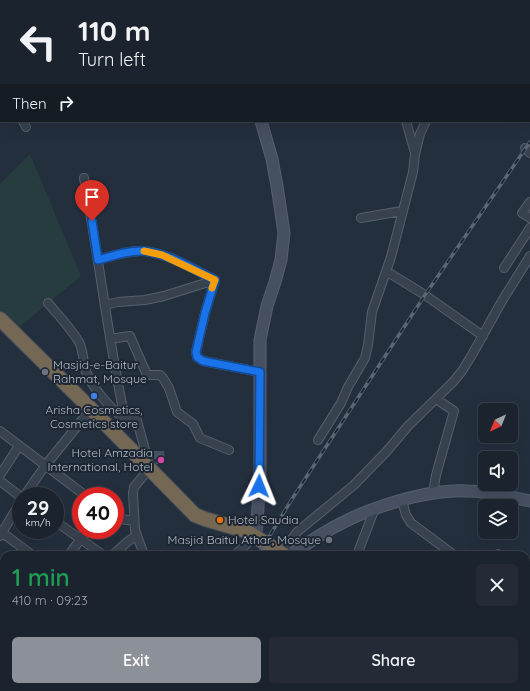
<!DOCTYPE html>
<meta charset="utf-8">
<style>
:root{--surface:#1b232e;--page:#242b36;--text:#f1f3f6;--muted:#a0a4aa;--line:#39404a;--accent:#8c9099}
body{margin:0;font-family:Quicksand,sans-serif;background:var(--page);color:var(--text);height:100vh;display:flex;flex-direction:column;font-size:15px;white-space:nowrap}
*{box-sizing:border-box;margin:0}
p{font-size:13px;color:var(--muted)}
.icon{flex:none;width:22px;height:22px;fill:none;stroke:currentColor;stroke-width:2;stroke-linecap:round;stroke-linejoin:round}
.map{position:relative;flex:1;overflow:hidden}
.panel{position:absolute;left:0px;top:551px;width:530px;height:140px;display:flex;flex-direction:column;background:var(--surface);border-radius:12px 12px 0 0;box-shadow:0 4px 16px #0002,0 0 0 1px var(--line)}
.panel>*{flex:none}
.guide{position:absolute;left:0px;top:0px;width:530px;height:122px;box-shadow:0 4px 16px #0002,0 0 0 1px var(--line);background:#1b232e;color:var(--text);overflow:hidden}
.needle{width:26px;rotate:223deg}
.buttons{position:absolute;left:478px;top:403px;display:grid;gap:8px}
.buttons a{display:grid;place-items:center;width:40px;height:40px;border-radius:6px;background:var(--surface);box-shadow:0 4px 16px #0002,0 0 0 1px var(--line);font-size:20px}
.speed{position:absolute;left:12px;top:487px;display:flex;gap:8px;font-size:20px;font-weight:700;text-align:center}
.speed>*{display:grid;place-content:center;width:52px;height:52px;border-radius:50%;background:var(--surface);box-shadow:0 4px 16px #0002,0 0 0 1px var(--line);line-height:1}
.speed small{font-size:10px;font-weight:400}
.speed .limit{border:6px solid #d22;background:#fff;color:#111}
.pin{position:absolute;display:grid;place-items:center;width:34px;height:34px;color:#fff;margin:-41px -17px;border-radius:50% 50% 50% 0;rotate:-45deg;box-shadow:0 0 4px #0007}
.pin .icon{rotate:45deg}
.me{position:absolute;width:44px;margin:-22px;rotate:2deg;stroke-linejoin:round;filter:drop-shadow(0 0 3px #0008)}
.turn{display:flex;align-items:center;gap:14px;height:84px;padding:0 12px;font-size:18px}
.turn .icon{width:52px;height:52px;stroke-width:2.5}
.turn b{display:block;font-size:28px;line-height:34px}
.then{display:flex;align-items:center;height:38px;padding:0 12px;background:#0003;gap:8px;font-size:15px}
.round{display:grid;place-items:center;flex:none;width:42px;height:42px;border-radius:6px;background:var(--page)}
.overview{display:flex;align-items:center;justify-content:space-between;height:68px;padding:0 12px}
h1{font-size:24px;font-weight:600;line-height:30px;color:#1e9e55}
.button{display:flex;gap:8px;margin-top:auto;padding:8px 12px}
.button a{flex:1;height:46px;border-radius:6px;background:var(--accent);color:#fff;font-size:16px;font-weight:600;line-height:46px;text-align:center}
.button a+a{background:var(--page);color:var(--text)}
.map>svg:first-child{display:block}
.green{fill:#263c3f}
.building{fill:#455162}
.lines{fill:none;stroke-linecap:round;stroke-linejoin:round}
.street-casing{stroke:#565f6c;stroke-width:10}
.secondary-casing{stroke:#565f6c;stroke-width:13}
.highway-casing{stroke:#434c59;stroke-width:16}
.street{stroke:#38414e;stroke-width:8}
.secondary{stroke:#465061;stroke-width:11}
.highway{stroke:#746855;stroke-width:14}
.rail-casing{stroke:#5a6575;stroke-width:3.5}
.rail{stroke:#1d2633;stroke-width:2;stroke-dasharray:6;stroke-linecap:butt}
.route-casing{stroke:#114b97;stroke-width:10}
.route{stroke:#1a73e8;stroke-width:7}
.slow{stroke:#f59e0b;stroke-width:7}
.worship-dot{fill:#6b7280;stroke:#1d2633;stroke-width:1.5}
.shop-dot{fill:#3f7fe0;stroke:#1d2633;stroke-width:1.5}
.hotel-dot{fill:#d1479c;stroke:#1d2633;stroke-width:1.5}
.food-dot{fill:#e8710a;stroke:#1d2633;stroke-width:1.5}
.labels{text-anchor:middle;stroke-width:4;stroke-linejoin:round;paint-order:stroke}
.poi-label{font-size:12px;fill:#b4bcc9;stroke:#1d2633;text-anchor:start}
</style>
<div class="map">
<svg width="530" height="691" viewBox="0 0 530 691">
<rect width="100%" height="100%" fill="#242f3e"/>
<!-- green -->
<path class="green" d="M30,154l51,122 -64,53 -17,-18v-127z"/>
<!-- building -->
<path class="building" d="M154,451h10l1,12 -9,1v-5h-2z"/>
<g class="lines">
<!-- street casing -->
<g class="street-casing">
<path id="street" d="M13,0v1
M47,0v1
M69,0l1,1
M294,0v1
M379,0l1,1
M467,0v1
M111,1l2,-1
M222,1l1,-1
M529,86l1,2
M0,95l1,1
M0,117l1,-1
M23,121l3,6
M406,121l9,32
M525,148l5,5
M84,178c15,80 24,161 41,241l11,-2 14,51 -16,19 -1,6 2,37 9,25
M530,202l-8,11 8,5
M361,218l41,-7
M98,260c14,-4 31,-10 45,-9 25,2 50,18 72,29l-10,33 -9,39 1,5 6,4 57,11
M504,268l26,-40
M386,271l39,24 58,41
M48,303c10,12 22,24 31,39 4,7 4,18 6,27 6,17 25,40 40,50
M105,305l13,-3 27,-2 19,-4 51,-16
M110,339l20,-3 17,39h13l3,3 6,10 8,24 16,12 7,14 29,12
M0,431l86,65
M318,440l23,-37 7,-16 17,-29 3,-13 4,-33 19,-55 22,-85 2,-18 5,-20 6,-13
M0,475l19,-29
M0,481l21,16
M433,493l3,-18 18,-64 -18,-12
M24,496l21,-30 46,-57
M402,500l4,15 5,8 43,32
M115,518l19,3
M55,521l48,34
M0,531l32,24
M0,536l21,-35
M281,554l16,-22 57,-47 33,-34 21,-25 45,-44 9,-11 11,-18 29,-52 28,-45
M69,555l18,-25
M113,555l14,-13 10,-7
M235,555l20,-19
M357,555l18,-47
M497,555l1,-1 2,1
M526,570l4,2
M0,592l4,3
M526,597l4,2
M0,611l4,1
M526,669l4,-4
M1,691l3,-13
M57,691l2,-4
M101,691l1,-4
M154,691l2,-4
M208,691l2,-4
M250,691l1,-4
M434,691l2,-4
M468,691l1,-4
M503,691l4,-4"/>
</g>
<!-- secondary casing -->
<g class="secondary-casing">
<path id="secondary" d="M199,0l1,1
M255,536l2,-12 3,-51v-133l7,-34 8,-24 6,-22 3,-27 -7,-47 -5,-27 -11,-38
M291,555c39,-29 74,-46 122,-58 18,-4 36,-7 54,-6 21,0 43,6 63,10"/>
</g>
<!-- highway casing -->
<g class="highway-casing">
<path id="highway" d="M0,319l91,90 104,106 10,4 41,12 38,24
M264,687l11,4"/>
</g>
<!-- street -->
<use href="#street" class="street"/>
<!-- secondary -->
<use href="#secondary" class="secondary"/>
<!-- highway -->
<use href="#highway" class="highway"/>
<!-- rail casing -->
<g class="rail-casing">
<path id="rail" d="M258,555l34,-56 133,-204 105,-153
M186,691l2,-4"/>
</g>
<!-- rail -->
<use href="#rail" class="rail"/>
</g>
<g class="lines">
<!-- route casing -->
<g class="route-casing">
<path id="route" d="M92,221l6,39c14,-4 31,-10 45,-9 25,2 50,18 72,29l-10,33 -9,39 1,5 6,4 57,11 -1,114"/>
</g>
<!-- route -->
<use href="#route" class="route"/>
<!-- slow -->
<path class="slow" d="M144,251l18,4 53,25 -3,8"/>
</g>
<!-- markers -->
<g class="worship-dot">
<circle cx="45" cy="372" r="4"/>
<circle cx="329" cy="540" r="4"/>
</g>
<circle class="shop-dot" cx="94" cy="396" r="4"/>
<circle class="hotel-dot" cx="161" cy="460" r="4"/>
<circle class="food-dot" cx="220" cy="520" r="4"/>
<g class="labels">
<!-- poi labels -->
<g class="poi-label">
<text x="53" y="369">Masjid-e-Baitur<tspan x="53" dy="14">Rahmat, Mosque</tspan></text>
<text x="94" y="414" text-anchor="middle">Arisha Cosmetics,<tspan x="94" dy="14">Cosmetics store</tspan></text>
<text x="153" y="457" text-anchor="end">Hotel Amzadia<tspan x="153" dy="14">International, Hotel</tspan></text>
<text x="228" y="524">Hotel Saudia</text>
<text x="321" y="544" text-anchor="end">Masjid Baitul Athar, Mosque</text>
</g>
</g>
</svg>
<div class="buttons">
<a><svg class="needle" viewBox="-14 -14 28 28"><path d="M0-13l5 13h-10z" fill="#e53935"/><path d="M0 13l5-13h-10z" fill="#a0a4aa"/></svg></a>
<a><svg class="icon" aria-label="sound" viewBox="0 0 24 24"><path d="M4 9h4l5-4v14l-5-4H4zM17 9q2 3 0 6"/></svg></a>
<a><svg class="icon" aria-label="layers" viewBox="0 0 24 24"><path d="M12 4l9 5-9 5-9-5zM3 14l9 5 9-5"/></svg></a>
</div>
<div class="speed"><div>29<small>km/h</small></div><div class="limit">40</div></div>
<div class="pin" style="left:92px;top:221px;background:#d93025"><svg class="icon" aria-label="arrive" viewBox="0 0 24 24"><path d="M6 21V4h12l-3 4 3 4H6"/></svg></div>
<svg class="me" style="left:259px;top:486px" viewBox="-20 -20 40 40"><path d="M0-17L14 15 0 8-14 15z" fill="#1a73e8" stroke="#fff" stroke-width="4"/></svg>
<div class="guide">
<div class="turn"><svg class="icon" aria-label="left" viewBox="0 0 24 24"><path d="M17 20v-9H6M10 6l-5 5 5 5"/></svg><div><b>110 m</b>Turn left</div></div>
<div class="then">Then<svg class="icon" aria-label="right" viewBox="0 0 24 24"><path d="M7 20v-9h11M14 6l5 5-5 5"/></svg></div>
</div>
<section class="panel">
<div class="overview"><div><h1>1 min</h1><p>410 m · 09:23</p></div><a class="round"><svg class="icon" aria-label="close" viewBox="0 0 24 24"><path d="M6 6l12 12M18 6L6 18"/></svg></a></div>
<div class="button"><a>Exit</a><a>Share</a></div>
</section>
</div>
